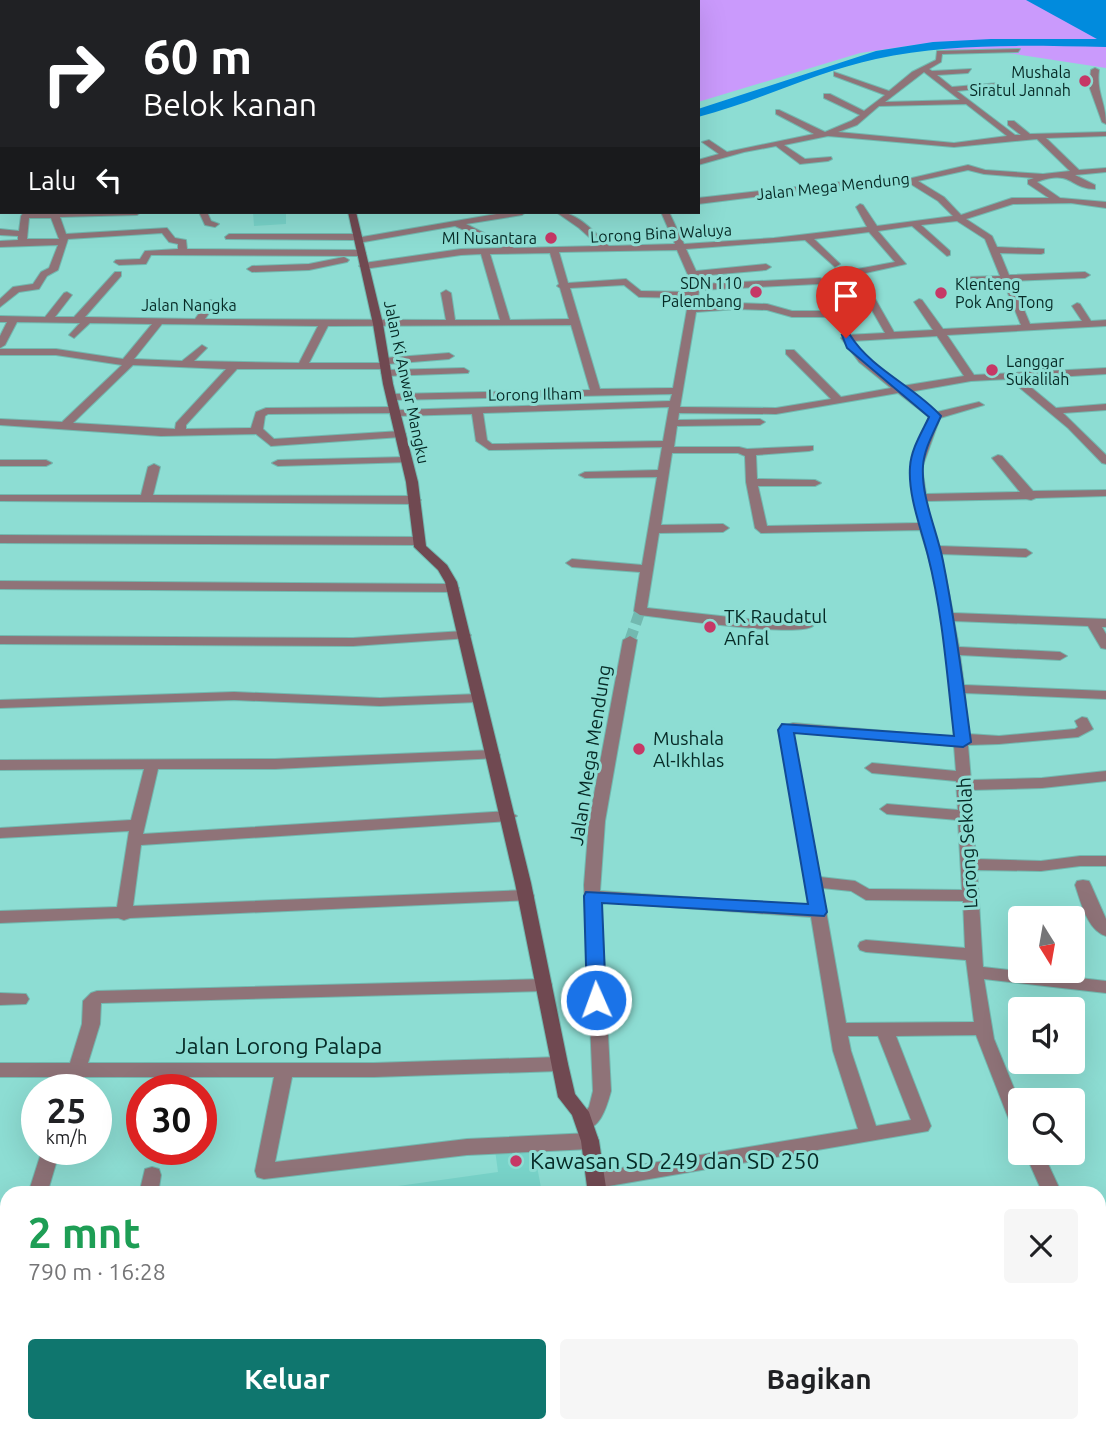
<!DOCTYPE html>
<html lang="id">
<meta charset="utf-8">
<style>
:root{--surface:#fff;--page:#f6f6f6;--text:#202124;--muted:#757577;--accent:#0f766e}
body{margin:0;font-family:Ubuntu,sans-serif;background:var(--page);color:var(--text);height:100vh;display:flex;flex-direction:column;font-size:26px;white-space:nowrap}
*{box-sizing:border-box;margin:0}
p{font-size:23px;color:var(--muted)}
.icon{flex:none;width:38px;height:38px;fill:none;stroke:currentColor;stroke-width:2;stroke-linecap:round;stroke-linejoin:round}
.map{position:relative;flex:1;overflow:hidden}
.drawer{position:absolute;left:0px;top:1186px;width:1106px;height:247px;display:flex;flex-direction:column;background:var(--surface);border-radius:21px 21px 0 0;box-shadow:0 7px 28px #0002}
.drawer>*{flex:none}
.top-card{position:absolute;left:0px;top:0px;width:700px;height:214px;box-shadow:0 7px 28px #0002;background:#202124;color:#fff;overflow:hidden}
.needle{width:46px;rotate:169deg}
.controls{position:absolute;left:1008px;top:906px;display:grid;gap:14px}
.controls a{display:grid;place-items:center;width:77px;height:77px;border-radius:7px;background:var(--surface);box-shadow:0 7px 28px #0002;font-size:35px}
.speed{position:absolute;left:21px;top:1074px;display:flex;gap:14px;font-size:35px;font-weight:700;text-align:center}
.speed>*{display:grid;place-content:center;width:91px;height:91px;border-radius:50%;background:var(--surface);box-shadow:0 7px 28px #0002;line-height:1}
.speed small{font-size:18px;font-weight:400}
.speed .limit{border:10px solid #d22;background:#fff;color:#111}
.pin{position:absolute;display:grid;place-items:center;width:60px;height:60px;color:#fff;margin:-72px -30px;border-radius:50% 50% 50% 0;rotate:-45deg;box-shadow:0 0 7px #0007}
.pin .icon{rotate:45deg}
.me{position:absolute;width:77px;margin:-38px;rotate:358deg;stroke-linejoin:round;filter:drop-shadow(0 0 5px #0008)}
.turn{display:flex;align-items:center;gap:24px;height:147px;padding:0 28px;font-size:32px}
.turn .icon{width:91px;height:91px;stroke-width:2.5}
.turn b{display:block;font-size:49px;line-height:60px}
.then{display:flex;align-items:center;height:66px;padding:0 28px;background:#0003;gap:14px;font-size:26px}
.round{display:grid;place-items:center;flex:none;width:74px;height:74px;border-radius:7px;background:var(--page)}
.head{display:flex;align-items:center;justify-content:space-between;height:119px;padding:0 28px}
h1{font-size:42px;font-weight:600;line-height:52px;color:#1e9e55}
.button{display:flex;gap:14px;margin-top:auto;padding:14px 28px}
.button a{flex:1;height:80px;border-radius:7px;background:var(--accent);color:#fff;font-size:28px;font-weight:600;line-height:80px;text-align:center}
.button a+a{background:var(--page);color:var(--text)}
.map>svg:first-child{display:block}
.built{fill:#78d3c9}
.green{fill:#ca9afc}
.water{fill:#018bdd}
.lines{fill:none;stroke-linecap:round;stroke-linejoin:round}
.river{fill:#018bdd;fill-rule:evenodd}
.street-tunnel{stroke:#72b9b0;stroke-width:11;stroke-dasharray:11 6;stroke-linecap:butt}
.street-casing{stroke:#72b9b0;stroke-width:2}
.secondary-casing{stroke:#72b9b0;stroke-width:2}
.street{fill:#8f7378;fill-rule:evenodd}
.secondary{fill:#704951;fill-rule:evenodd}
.route{fill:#1a73e8;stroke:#114b97;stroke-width:2}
.poi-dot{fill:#c63866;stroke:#8dddd3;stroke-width:2.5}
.labels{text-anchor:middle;stroke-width:6;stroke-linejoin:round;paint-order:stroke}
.far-poi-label{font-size:16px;fill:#062a26;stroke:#8dddd3;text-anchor:end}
.far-street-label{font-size:16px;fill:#062a26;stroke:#8dddd3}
.poi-label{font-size:19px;fill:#062a26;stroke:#8dddd3;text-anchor:start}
.street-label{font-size:19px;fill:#062a26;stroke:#8dddd3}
.near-street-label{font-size:23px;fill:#062a26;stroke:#8dddd3}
.near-poi-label{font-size:23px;fill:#062a26;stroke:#8dddd3;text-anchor:start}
</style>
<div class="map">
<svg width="1106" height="1433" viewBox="0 0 1106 1433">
<rect width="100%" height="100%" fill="#8dddd3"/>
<!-- built -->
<path class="built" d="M253,212h33v12l-32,2z
M533,1145l9,48 -201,1 157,-22 -3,-22z"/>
<!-- green -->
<path class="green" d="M295,0h811v68l-105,-16 -54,1 -12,-11 -75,11 -162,49v-100z"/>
<!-- water -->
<path class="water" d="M1026,0h80v44z"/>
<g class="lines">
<!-- river -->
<path class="river" d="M991,39h115v8c-76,-1 -155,-5 -230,12 -61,13 -117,42 -178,58v-8l178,-58 57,-9z"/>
<!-- street-tunnel -->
<path class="street-tunnel" d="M630,640l10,-29"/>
<!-- street casing -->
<g class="street-casing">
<path id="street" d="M99,0h6v2h-6z
M167,0h6l1,2h-6z
M231,0h27l-31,2z
M1020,49l-2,3 -76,2 -1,8 -12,7 3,2 39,-2 -3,4 -31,2 15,12 47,-4 -3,4 -39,4 58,44h6l-13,-10v-4h6l16,13 76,-2v4l-60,2 33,32 27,-2v4l-31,3 20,10v4c-26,0 -22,-20 -58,-7l23,16 46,4v6l-35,-5 -58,1 -47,15 26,17 5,11 47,2v4l-3,1 -41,-1 9,22 76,-3 5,3 -5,3 -73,3 18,43 52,-3 -10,-15 5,-3 3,1 11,17 15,-1v6l-159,9 27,40 132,-7v6l-85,5 35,29 50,-4v6l-43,3 43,42v9l-4,-1 -34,-35 -59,-49 -38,2 -62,11 28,20 42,-10 5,3 -44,13 -18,50 4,26 94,-2 -28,-34 6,-3 4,1 31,35 73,-1v6l-70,2 -5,2 -5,-1 -99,2 4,25 7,20 88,3 6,4 -6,4 -85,-3 12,59 153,6v8h-4l4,7v15l-5,-1 -13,-22 -134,-5 5,26 101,5 7,4 -7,4 -100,-5 4,30 142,6v8l-141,-6 3,41 31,2 76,-7 3,-2 -3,-6 7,-4 5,1 6,11 -15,8 -79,7 -31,1 3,35 71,-2 64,-7v10l-64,7 -71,2 5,69 65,2 39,-5h26v10h-26l-39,5 -64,-1 6,97 123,14v12l-122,-14 10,60 26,64v29l-6,-2 -3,-5 -35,-90 -80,1 35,90 -3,5 -331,57 -7,-2 -2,-6 2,-6 7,-2 261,-43 -25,-78 -22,-134 -210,-15 10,189c-4,15 -12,44 -32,37l-3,-5 13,-16 4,-16 -9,-206 5,-64 34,-181 7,-4 7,4 -32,181 -5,70 209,15 -30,-176 2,-3 12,-4 161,14c-4,-70 -11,-141 -34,-207l-159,3 -6,-5 -9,-46 -1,-26 -7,-3h-66l-11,72 62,-1 6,4 -6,4 -64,1 -12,75 119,13 40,1 7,4c-15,12 -147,-8 -173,-11l-6,-4 6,-39 -68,-5 -6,-4 6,-4 70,6 15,-88 -72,1 -6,-3 6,-3 73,-2 4,-23 -173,3 -13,-9 -4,-27 -76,2 -5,-3 -123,1 -3,2 -2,13 11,10 127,-8 5,3 -5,3 -130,9 -15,-12 -95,2 -161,-11v-6l62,3 60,-57 -66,-10h-56v-6h56l67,10 29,-35 -62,-1 -16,15 -5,-3 11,-12 -63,-1 -12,23 -5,3v-12l7,-14h-7v-6l45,1 19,-24 3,-1 5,3 -17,22h19l41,-45h6v4l-36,41 110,2 13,-18 3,-1 5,3 -11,16 241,1 -5,-27 5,-3 5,3 4,27h45l-19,-66 -20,1 -97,14 -5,-3 5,-3 97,-14 42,-1 -48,-22 -97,17 -4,-3 -128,-1 -1,-2 4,-3h129l4,3 146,-25h18l-4,3 -56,9 48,24 85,-2 -20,-18 -23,-16c21,-1 38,20 53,34l66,-2 -14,-32h8l15,32 90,-6 93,-11 -11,-20 4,-3 3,1 14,21 76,-10 -15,-15 -29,-18 -10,2h-49l-152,19v-6l152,-17h49l69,-16 17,5 58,4 27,-3 -33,-32 -83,8 -126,-11 -44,9 21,14 26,-2 1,2 -4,2 -28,3 -24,-18 -32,6 -46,13v-5l21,-6 -17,-12 7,-2 18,12 87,-18 -38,-20v-4h3l46,22 26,-11 9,-6 -36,-17v-4h6l34,17 21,-16 -51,-19v-4l55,19 23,-19 24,-12 1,-9zM924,72l36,28 -75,2zM966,104l41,32 -53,7 -116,-11 19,-7 22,-19zM968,170l16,4 50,4 -6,2v4l21,14h-37l-51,17 -17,-18 -26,-16zM957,221l28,18 15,37 -35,1 -5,3 5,3 38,-2 18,44 -78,4 -21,-29 -3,-1 -5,3 19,28 -39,2 -33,-58 45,-10 -28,-33 34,-5 35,30 3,-1v-4l-29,-26zM869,232l26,30 -43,8 -2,2 8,13h-24l-14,-7 -120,6 -2,-8 68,-6 5,-3 -5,-3 -70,7 -10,-22 119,-9 30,27 5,-3 -2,-2 -24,-23zM677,250l14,32 -1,10 -49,-1 -15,-12 -58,4 -9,-31zM550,253l9,31 -2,2 3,2 9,31 -59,1 -20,-66zM818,284l14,7h29l24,42 -39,2 -5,3 18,24 32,26 -50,9 -47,-47h-8v4l45,45 -55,9 -96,-1 16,-95 41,-3 30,1 25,7h39l5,-3 -5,-3h-39l-25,-7 -30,-1 -40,4 2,-17zM624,285l15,12 50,1 -16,90 -73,1 -30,-101zM162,324l156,2 -19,37 -105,-2 13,-13 -5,-3 -20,16 -48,-2zM571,325l19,65 -198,4 -5,3 5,3 280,-6 -2,7 -270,9 -5,-3 -129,1 -10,4 -5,16 -65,1v-4l51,-56h148l5,-3 -2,-2 61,-5 5,-3 -5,-3 -65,5 -4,1v4h-71l19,-37zM937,336l27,40 -62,10 -36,-28 -13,-17zM133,365l93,4 -50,54 -1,6 -102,-6zM898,393l31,24 -19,51 9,55 -152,3 -9,-40h57l6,-3 -6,-3 -58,-1 -1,-24 53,-4 4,-1v-4l-66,3 -8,-2h-65l3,-21 83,-1 5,-3 -5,-3 -82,1 1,-7 97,1zM669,407l-6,34 -171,3 -5,-4 -4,-27zM793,732l161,14 2,25 -84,-8 -7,5 7,5 84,8 2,29 -71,-6 -7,5 7,5 71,6 4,70 -93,-1 -14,-8 -35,-4zM822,888l29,3 15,9 97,1 2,47 -99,-8 -6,2 -2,4 2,4 6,2 100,8 8,62 -128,1zM848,1036h30l33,84 -35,6 -25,-75z
M1095,68l4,2c-3,22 7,33 7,54l-4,-2 -13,-36 2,-16z
M0,74h2v4h-2z
M0,87h2l-2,6z
M0,107h2v4h-2z
M0,182h2l-2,5z
M24,212h117l-4,3 -77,2 6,17 101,-6 8,10 11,2 1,9 174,1 5,3 -5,3 -206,-1h-4l-5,9 -27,1 -5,-3 2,-2 24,-1 5,-8 33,-2v-5l-9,-2 -7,-9 -94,6 -10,31 -11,6 -8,13 -20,3 -19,15v-8l13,-12 20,-3 8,-12 8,-4 9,-23 -58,2v-6l18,-1v-4l-18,-1v-6l19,2 2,-15zM29,218h22l8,21h-32z
M199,212h8l4,9 8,3 -4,3 -10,-2z
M344,257l5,3 -2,2 -38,8 -57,2 -5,-3 5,-3 57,-2z
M464,368l5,3 -1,2 -82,3 -5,-3 5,-3z
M407,457l4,1v4l-133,4 -6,-3 6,-3z
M0,460h46l6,3 -6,3h-46z
M154,464l6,3 -7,28 262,1 6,4 -6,4 -415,-3v-6h141l7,-28z
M0,535l419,2 6,4 -6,4 -419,-2z
M0,581l453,3 6,4 -6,4 -453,-3z
M464,631l7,4 -2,3 -116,8 -353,-2v-8l353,2z
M234,692l146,6 98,-4 7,4 -7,4 -98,4 -146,-6 -234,8v-8z
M493,750l5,2 2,3 -2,3 -223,11h-117l-15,65 366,-23 8,5 -8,5 -368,24 -8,61 393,-16 6,2 2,4 -2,4 -402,18 -6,2 -6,-2 -118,5v-12l117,-4 12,-76 -129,7v-10l131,-8 13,-51 -144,1v-10l275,-1z
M1083,880l6,1 2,4 15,34v17c-19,-6 -25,-34 -31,-51l2,-4z
M544,979l6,2 2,4 -2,4 -6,2 -443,12 -1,21 -12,39h286l185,-6 6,2 3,5 -3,5 -6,2 -185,6h-82l-17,85 192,-23 123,-6 7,3 2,5 -2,5 -7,3 -123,6 -203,24 -7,-2 -2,-6 19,-94h-190l-4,13h-18l4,-13h-66v-14h70l12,-39 1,-23 8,-8 6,-2z
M0,993l26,1 3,5 -3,5 -26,1z
M42,1150h18l-13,44h-19z
M1025,1153h18l19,41h-19z
M152,1167l7,2 2,6 -3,19h-19l6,-25z
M0,1257h7v18h-7z
M7,1275v47l-7,2v-46z
M1099,1277h7v18h-7z
M434,1426h198l3,7h-204z"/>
</g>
<!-- secondary casing -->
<g class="secondary-casing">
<path id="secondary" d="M348,212h8l27,112 10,60 25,98 8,64 21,19 10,17 74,301 37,181 7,30 14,18 10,29 8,53h-19l-7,-53 -9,-26 -14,-18 -43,-214 -70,-301 -7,-12 -24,-23 -8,-65 -23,-98 -10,-60z
M612,1426h22l1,7h-22z"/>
</g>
<!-- street -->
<use href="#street" class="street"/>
<!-- secondary -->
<use href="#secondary" class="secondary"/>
</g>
<!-- route -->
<path class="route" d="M842,335h8c22,35 64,51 91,81 -7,16 -17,33 -18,50 -2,32 14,64 20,95 12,60 20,120 28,181l-8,5 -169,-14 33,179 -3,4 -222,-13 4,97 -10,7 -7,-2 -2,-5 -3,-104 2,-4 222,12 -30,-174 4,-6 172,12c-7,-60 -11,-121 -26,-180 -7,-28 -20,-60 -18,-89 1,-18 12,-35 19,-50l-82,-69z"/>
<!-- markers -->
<g class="poi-dot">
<circle cx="1085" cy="81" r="7"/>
<circle cx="551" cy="238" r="7"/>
<circle cx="756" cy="292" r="7"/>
<circle cx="941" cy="293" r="7"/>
<circle cx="992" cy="370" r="7"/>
<circle cx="710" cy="627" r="7"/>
<circle cx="639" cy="749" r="7"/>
<circle cx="516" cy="1161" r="7"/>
</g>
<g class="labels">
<!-- far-poi labels -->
<g class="far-poi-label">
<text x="1071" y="78">Mushala<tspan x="1071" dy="18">Siratul Jannah</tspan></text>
<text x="537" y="244">MI Nusantara</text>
<text x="742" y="289">SDN 110<tspan x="742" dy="18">Palembang</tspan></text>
<text x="955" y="290" text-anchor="start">Klenteng<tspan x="955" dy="18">Pok Ang Tong</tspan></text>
<text x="1006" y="367" text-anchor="start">Langgar<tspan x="1006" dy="18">Sukalilah</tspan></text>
</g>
<!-- far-street labels -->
<g class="far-street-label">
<text transform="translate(833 186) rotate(-6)" y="6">Jalan Mega Mendung</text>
<text transform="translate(661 233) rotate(-3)" y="6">Lorong Bina Waluya</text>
<text x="189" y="311">Jalan Nangka</text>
<text transform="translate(407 382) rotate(78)" y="6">Jalan Ki Anwar Mangku</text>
<text transform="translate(535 394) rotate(-1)" y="6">Lorong Ilham</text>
</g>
<!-- poi labels -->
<g class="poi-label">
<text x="724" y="623">TK Raudatul<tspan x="724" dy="22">Anfal</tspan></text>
<text x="653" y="745">Mushala<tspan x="653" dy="22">Al-Ikhlas</tspan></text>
</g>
<!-- street labels -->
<g class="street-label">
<text transform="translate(590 755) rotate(-81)" y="7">Jalan Mega Mendung</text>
<text transform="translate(967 843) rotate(-93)" y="7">Lorong Sekolah</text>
</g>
<!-- near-street labels -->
<g class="near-street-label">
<text x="279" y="1054">Jalan Lorong Palapa</text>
</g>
<!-- near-poi labels -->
<g class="near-poi-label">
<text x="530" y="1169">Kawasan SD 249 dan SD 250</text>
</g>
</g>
</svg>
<div class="controls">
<a><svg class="needle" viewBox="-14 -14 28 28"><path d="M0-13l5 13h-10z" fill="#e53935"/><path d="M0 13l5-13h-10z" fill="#757577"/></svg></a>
<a><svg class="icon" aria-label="sound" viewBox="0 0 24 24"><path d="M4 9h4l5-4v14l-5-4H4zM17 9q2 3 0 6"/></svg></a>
<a><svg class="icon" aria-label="search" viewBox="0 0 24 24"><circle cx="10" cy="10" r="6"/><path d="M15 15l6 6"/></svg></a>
</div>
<div class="speed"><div>25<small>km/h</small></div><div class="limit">30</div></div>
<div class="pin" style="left:846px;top:338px;background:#d93025"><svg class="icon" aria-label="arrive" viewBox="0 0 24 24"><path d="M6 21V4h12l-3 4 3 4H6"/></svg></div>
<svg class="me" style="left:596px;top:1000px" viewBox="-20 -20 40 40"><circle r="17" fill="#1a73e8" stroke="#fff" stroke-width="3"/><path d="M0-11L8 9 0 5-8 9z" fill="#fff"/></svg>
<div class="top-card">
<div class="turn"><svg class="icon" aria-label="right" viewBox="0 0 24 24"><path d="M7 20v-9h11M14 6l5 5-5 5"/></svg><div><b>60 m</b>Belok kanan</div></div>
<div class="then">Lalu<svg class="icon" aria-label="left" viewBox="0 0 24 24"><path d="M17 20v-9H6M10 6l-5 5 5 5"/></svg></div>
</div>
<section class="drawer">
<div class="head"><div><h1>2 mnt</h1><p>790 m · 16:28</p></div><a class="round"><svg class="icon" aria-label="close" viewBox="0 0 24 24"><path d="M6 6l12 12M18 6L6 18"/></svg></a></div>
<div class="button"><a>Keluar</a><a>Bagikan</a></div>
</section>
</div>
